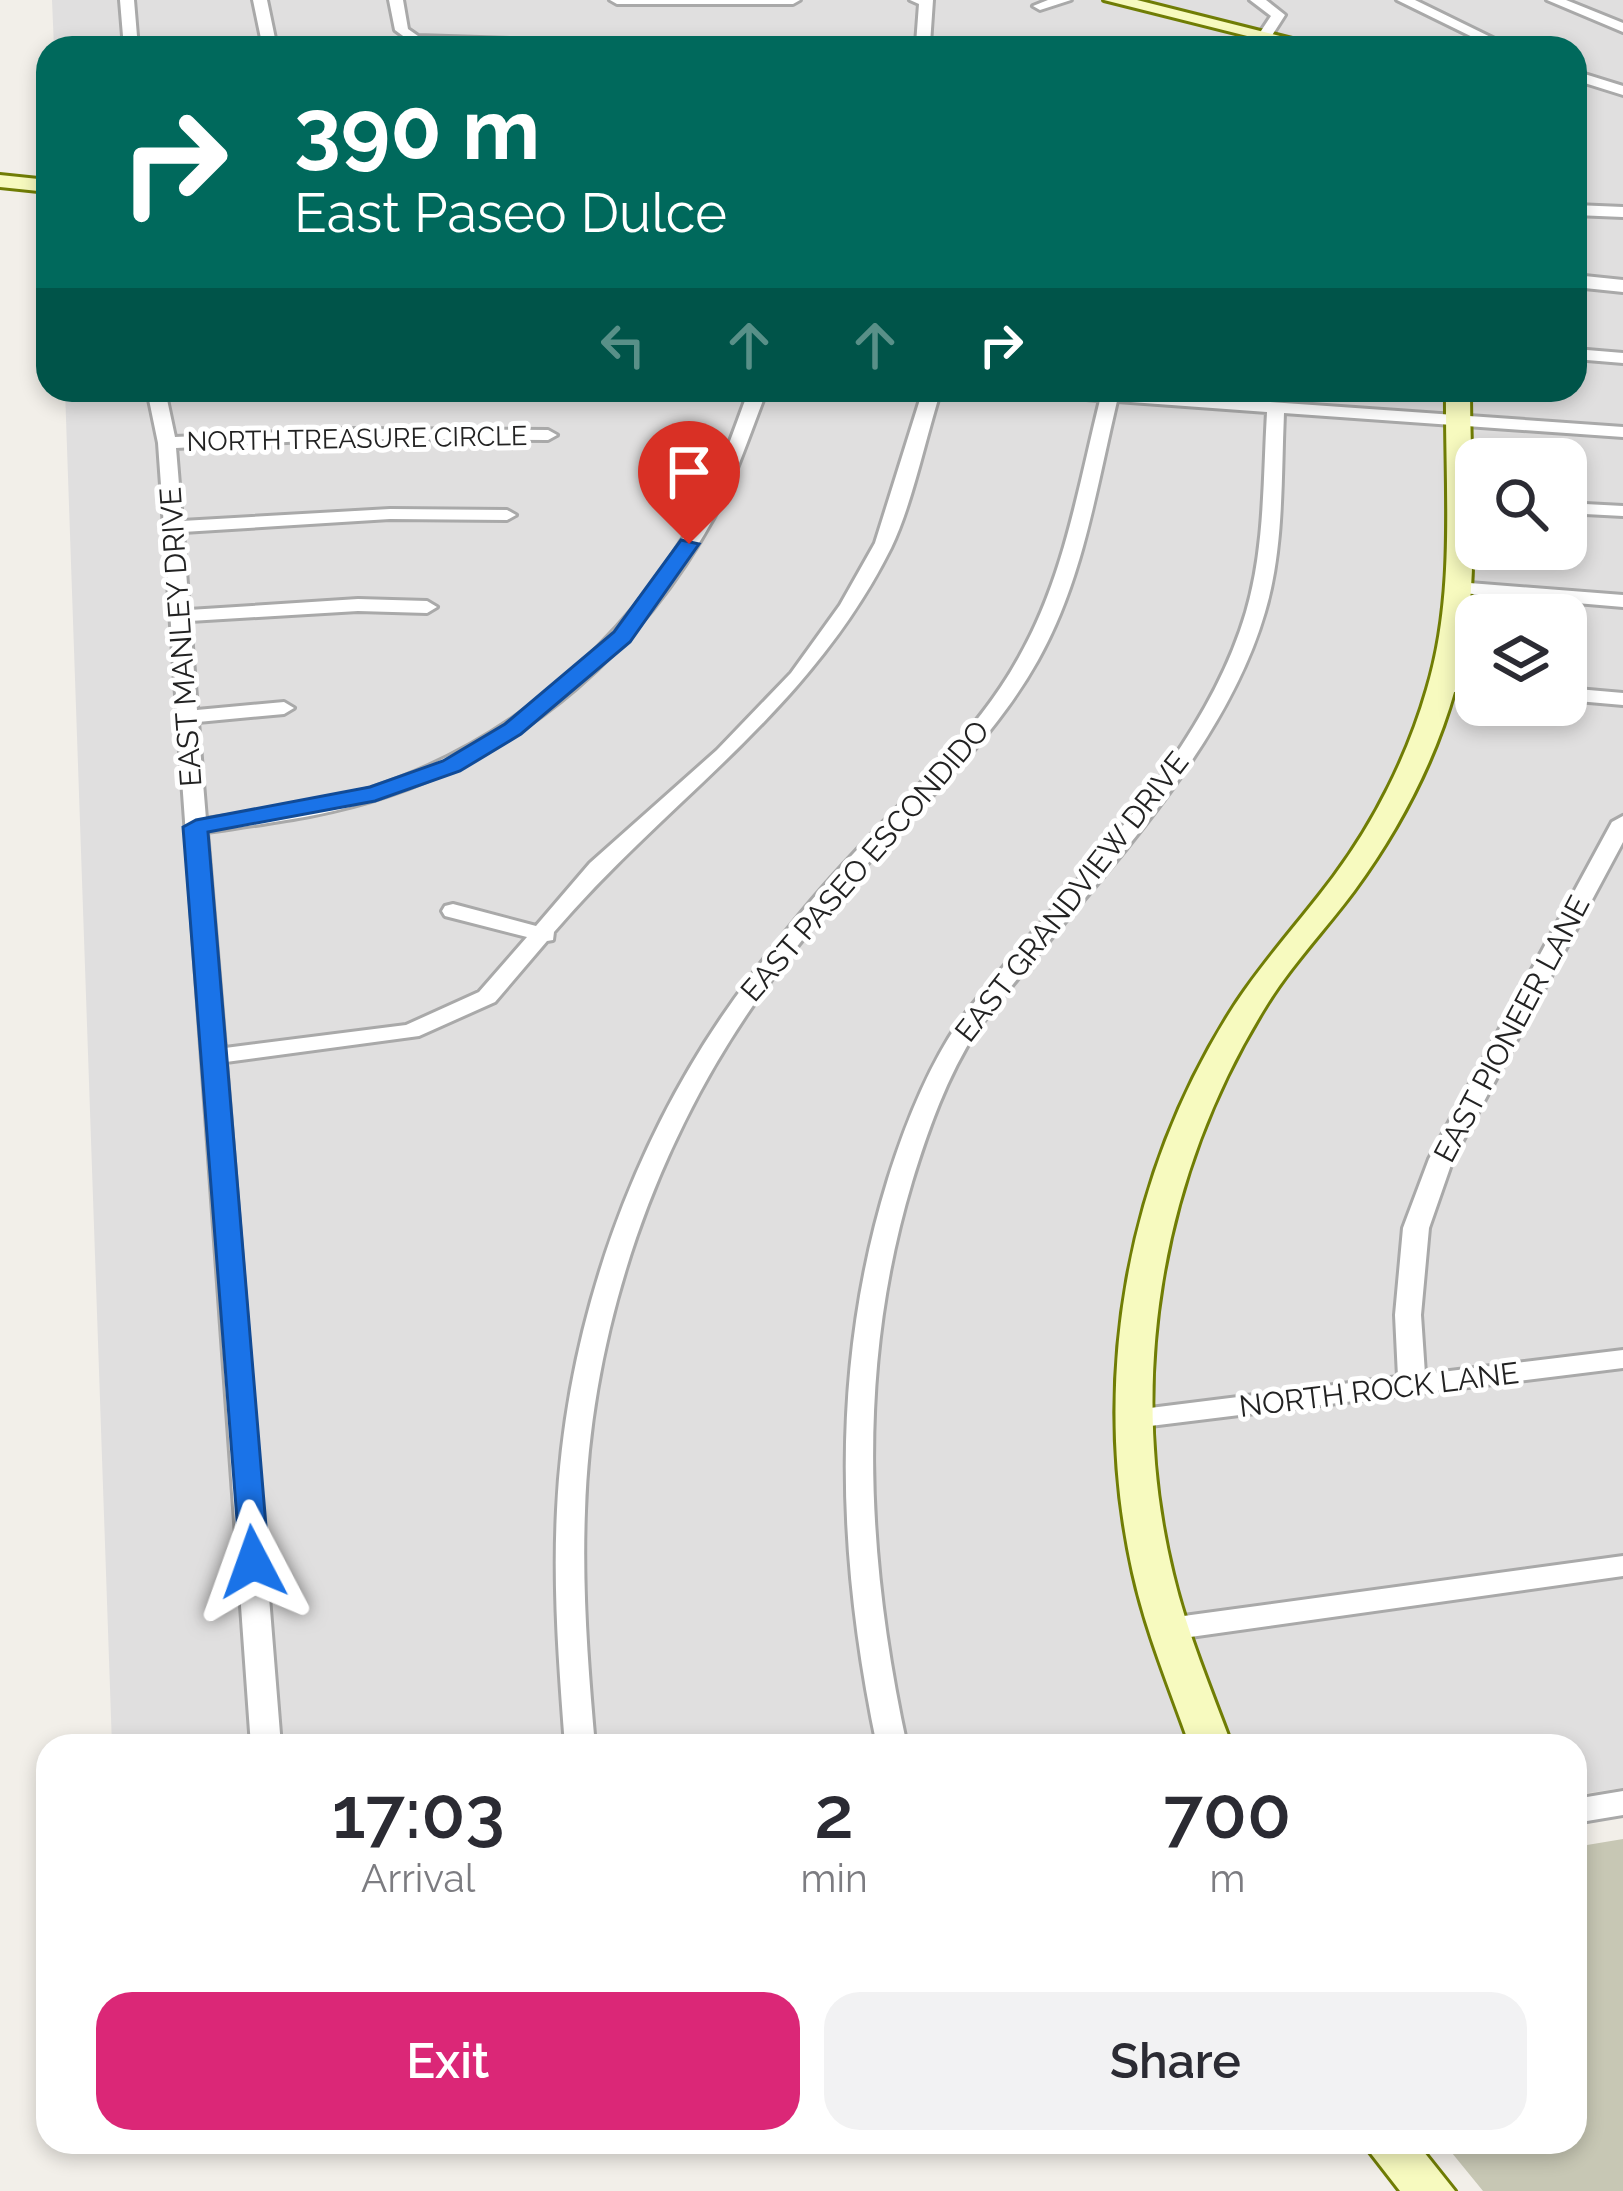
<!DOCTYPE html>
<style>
:root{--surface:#fff;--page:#f2f2f3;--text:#2b2b33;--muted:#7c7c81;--accent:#db2777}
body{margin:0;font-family:Raleway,sans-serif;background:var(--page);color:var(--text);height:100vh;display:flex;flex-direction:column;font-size:45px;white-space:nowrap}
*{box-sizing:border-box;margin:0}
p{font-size:39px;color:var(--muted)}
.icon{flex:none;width:66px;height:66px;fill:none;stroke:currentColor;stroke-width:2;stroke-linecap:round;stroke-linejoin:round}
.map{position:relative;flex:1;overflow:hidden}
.side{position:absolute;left:36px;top:1734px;width:1551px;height:420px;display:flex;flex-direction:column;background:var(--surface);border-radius:36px;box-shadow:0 6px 18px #0003}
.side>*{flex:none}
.banner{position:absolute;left:36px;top:36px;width:1551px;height:366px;border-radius:36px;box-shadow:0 6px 18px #0003;background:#00695c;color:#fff;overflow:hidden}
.buttons{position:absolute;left:1455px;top:438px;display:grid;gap:24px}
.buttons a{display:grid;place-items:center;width:132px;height:132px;border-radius:24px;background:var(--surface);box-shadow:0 6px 18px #0003;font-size:60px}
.pin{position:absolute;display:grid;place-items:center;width:102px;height:102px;color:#fff;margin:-123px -51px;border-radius:50% 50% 50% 0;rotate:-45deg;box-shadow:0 0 12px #0007}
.pin .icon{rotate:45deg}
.me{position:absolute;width:132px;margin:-66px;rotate:356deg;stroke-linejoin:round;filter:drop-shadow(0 0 9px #0008)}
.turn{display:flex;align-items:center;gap:42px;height:252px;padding:0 60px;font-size:54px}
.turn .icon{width:156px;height:156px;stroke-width:2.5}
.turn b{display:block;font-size:84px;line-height:102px}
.lanes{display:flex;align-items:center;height:114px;padding:0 60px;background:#0003;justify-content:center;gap:60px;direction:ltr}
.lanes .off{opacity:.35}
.eta{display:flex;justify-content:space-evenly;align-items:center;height:204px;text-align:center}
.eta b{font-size:72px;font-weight:600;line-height:84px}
.button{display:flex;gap:24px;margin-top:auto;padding:24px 60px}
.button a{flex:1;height:138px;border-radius:36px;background:var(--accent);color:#fff;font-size:48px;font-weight:600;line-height:138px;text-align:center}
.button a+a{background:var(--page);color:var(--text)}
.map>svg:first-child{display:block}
.residential{fill:#e0dfdf;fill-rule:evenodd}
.construction{fill:#c7c7b4}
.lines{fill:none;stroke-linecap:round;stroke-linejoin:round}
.minor-casing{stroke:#a9a9a9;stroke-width:6}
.tertiary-casing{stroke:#a9a9a9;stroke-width:6}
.secondary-casing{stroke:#707d05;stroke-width:6}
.minor{fill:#fff;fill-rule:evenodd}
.tertiary{fill:#fff;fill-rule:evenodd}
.secondary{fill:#f7fabf;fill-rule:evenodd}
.route{fill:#1a73e8;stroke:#114b97;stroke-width:3}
.labels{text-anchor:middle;stroke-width:10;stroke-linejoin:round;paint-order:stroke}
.far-street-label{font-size:27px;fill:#222;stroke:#fff}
.street-label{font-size:30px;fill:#222;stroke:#fff}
</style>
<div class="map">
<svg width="1623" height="2191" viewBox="0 0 1623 2191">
<rect width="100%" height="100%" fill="#f2efe9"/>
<!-- residential -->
<path class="residential" d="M52,0h1571v1788l-48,7v-49h-1463l-47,-1356h1510v-342h-1521zM1476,459h90v90h-90zM1476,615h90v90h-90z"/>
<!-- construction -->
<path class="construction" d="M1623,1839v352h-140l-40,-49h132v-295z"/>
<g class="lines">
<!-- minor casing -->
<g class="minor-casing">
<path id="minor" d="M120,0h14l4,48h-14z
M253,0h14l10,48h-14z
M389,0h14l5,29 10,7 236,8 7,4 -247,-4 -19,-14z
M610,0h190l-7,4h-176z
M910,0h23l-3,44 16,4h-175l7,-4h138l3,-40z
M1048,0h23l-31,10 -7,-4z
M1250,0h16l19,15 -16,25 -12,-3 14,-21z
M1397,0h18l98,48h-18z
M1547,0h19l57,23v9z
M1575,71l48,15v9l-48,-15z
M1575,205l48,2v10l-48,-2z
M1575,349l48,4v10l-48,-4z
M147,390h18l10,47 168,-8 205,1 9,5 -9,5 -205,-1 -167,9 6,73 208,-12 117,1 9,5 -9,5 -117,-1 -207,13 6,78 169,-11 69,2 10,6 -10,6 -69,-2 -168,10 7,89 87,-8 10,6 -10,6 -86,8 8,97c54,-8 109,-14 162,-30 140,-44 257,-145 328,-273 23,-40 37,-84 53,-126h18c-17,43 -31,87 -53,127 -72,131 -185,231 -327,279 -58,20 -120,27 -180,36l18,216 181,-23 73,-33 48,-55 -82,-21 -3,-5 3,-5 8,-2 83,22 54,-63 127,-113 74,-77 49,-68 35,-62 48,-153h18c-16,49 -28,112 -50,158 -82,164 -222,250 -337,384l-1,8 -6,1 -52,61 -76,34 -193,26 55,684h-30l-93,-1303z
M1020,390h82l521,37v10l-339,-24c-3,67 0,135 -19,199 -45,155 -193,291 -288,418 -30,46 -49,100 -65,152 -56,186 -46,376 -5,564h-30c-40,-190 -47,-380 11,-567 17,-54 39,-110 71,-157 96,-127 241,-254 287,-410 19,-65 17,-133 21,-200l-150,-11c-21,88 -34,179 -79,259 -43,77 -109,138 -168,201 -37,40 -72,83 -104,126 -109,150 -175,339 -181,524 -3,79 3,156 10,235h-30c-6,-79 -12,-157 -8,-236 9,-188 78,-381 192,-531 33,-44 68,-87 105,-126 57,-62 123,-120 164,-194 46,-80 60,-171 82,-259l-71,-5z
M1566,503l57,3v10l-57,-3z
M1457,582l166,13v12l-173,-15 -3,-4z
M1442,680l34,2v12l-41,-4 -3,-4z
M1566,688l57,5v12l-57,-5z
M1623,816v26l-170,317 -24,69 -8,87 4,59 198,-24v18l-489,60 -10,-2 -4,-7 4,-7 10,-2 264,-33 -3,-62 8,-87 26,-69 183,-337z
M1623,1556v20l-454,64 -10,-3 -5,-8 5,-8 10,-3z
M1623,1791v24l-48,8v-24z"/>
</g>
<!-- tertiary casing -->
<g class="tertiary-casing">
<path id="tertiary" d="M1575,275l48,5v12l-48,-5z"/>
</g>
<!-- secondary casing -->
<g class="secondary-casing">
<path id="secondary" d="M1104,0h33l191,48h-33z
M0,175l48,5v12l-48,-5z
M1446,390h24c0,99 12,202 -15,299 -20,72 -57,142 -101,202 -29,39 -63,74 -88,115 -105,169 -140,375 -93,568 14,59 38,115 59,172h-42c-20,-57 -44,-114 -57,-173 -43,-194 -6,-400 101,-567 30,-46 68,-87 100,-130 41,-55 74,-121 93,-187 29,-96 18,-200 19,-299z
M1362,2142h54l39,49h-55z"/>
</g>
<!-- minor -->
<use href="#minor" class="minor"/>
<!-- tertiary -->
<use href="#tertiary" class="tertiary"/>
<!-- secondary -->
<use href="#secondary" class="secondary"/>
</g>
<!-- route -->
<path class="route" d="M681,540l18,4 -69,98 -109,92 -61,37 -85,30 -167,31 61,730 -16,12 -12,-3 -58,-744 13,-7 174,-33 73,-26 62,-37 109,-92z"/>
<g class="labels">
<!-- far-street labels -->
<g class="far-street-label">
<text transform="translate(357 439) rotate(-1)" y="9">NORTH TREASURE CIRCLE</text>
</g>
<!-- street labels -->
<g class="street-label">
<text transform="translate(181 637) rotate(-94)" y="10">EAST MANLEY DRIVE</text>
<text transform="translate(865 861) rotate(-49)" y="10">EAST PASEO ESCONDIDO</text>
<text transform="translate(1072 897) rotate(-52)" y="10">EAST GRANDVIEW DRIVE</text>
<text transform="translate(1512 1029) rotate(-62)" y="10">EAST PIONEER LANE</text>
<text transform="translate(1379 1390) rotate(-7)" y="10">NORTH ROCK LANE</text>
</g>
</g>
</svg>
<div class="buttons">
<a><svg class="icon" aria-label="search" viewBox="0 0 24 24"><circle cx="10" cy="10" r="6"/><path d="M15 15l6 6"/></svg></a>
<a><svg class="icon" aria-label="layers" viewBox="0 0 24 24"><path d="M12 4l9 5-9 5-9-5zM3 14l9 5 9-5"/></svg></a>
</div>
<div class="pin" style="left:689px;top:544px;background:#d93025"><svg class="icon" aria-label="arrive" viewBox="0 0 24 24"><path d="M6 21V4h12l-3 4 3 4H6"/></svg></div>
<svg class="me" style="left:253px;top:1562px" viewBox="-20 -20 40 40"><path d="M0-17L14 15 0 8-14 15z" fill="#1a73e8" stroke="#fff" stroke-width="4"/></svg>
<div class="banner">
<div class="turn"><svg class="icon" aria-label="right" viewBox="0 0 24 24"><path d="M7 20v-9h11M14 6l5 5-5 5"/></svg><div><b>390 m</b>East Paseo Dulce</div></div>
<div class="lanes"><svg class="icon off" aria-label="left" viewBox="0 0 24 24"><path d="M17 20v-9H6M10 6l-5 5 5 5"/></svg><svg class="icon off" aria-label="ahead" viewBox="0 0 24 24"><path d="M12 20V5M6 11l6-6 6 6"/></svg><svg class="icon off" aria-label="ahead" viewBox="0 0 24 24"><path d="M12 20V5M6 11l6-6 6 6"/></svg><svg class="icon" aria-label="right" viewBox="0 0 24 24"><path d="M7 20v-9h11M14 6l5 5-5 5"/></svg></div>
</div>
<section class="side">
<div class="eta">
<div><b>17:03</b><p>Arrival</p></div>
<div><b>2</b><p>min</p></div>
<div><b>700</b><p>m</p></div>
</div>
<div class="button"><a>Exit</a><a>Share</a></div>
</section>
</div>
